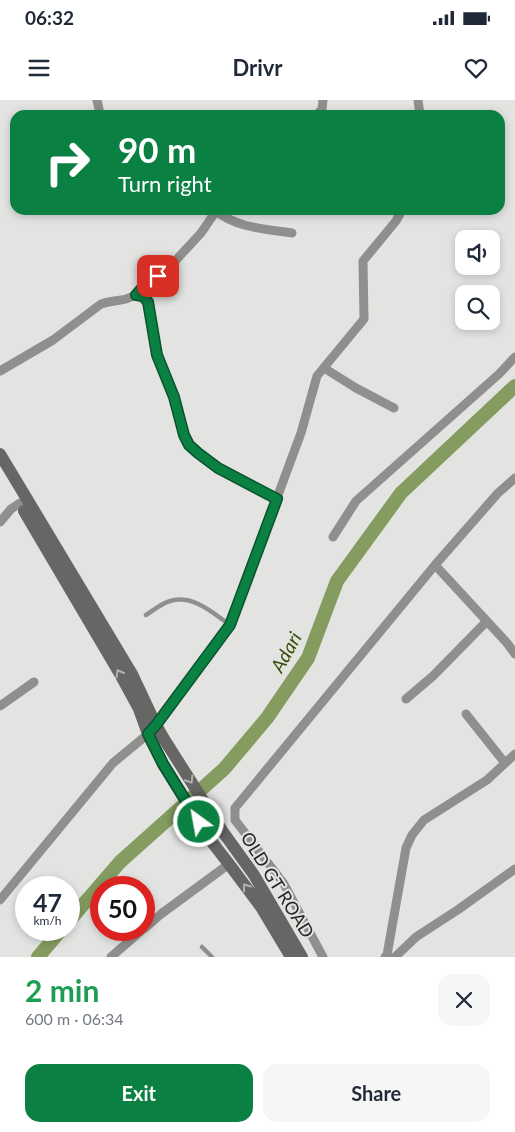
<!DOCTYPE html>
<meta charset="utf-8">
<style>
:root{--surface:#fff;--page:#f6f6f7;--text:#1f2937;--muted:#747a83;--accent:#0b8043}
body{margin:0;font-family:Lato,sans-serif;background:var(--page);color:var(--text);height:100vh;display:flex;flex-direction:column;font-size:19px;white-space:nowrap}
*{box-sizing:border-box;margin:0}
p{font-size:16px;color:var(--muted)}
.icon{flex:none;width:28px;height:28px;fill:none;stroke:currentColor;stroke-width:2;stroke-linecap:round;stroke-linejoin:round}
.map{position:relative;height:857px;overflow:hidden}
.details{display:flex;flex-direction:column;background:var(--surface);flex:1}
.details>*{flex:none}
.guide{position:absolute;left:10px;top:10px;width:495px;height:105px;border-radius:15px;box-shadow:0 2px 8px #0003;background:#0b8043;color:#fff;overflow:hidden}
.tools{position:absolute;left:455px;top:130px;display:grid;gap:10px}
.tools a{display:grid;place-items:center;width:45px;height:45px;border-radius:10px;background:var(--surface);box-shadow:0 2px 8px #0003;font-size:25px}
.speed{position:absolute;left:15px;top:776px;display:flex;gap:10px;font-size:25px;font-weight:700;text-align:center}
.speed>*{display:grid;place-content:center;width:65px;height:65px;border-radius:50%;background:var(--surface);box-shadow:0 2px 8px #0003;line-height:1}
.speed small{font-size:12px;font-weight:400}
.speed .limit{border:8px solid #d22;background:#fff;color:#111}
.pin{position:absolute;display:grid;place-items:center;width:42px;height:42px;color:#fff;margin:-21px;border-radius:10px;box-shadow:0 2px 8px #0006}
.me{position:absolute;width:55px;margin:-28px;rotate:328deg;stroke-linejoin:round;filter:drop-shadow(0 0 4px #0008)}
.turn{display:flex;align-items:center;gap:18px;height:105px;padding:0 25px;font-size:22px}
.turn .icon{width:65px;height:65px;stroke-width:2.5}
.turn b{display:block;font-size:35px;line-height:42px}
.round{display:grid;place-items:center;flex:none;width:52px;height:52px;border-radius:15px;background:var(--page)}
.headline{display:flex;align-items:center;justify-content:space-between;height:85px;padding:0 25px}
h1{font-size:30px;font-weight:700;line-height:38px;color:#1e9e55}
.action{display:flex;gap:10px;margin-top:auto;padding:10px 25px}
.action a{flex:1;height:58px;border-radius:15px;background:var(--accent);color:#fff;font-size:20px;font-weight:700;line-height:58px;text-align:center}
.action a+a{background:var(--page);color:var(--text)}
.status{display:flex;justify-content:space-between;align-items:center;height:35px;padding:0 25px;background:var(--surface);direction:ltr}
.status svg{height:14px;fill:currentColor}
header{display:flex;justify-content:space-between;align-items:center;height:65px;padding:0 25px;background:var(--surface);font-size:22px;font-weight:700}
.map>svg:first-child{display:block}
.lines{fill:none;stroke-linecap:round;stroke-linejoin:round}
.river{stroke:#849c60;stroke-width:14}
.lane{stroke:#8f8f8e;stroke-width:4.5}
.street{stroke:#8f8f8e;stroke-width:9}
.secondary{stroke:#666765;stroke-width:12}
.oneway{stroke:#b1b2af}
.route-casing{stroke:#07532c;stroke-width:12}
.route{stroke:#0b8043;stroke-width:9}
.labels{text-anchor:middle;stroke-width:4;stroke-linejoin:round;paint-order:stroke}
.street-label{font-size:18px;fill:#252524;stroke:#e3e4e1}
.water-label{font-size:19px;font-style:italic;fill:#374d07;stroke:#e3e4e1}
</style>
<div class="status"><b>06:32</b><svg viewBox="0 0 49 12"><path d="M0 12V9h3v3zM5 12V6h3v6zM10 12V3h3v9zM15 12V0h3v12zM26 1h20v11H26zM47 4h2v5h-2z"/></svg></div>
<header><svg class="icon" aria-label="menu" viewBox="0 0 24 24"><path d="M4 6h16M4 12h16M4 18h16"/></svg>Drivr<svg class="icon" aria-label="heart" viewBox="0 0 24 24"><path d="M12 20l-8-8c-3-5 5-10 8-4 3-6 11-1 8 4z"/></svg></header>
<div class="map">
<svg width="515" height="857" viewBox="0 0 515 857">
<rect width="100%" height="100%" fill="#e3e4e1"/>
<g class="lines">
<!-- river -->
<path class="river" d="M69,821l51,-59 104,-93 43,-51 41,-60 29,-77 64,-88 114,-107
M38,857l23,-27"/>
<!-- lane -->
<path class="lane" d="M146,515c8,-5 16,-12 24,-14 23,-7 43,12 60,24
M202,847l10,10"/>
<!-- street -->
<path class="street" d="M97,0l2,9 -1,6
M418,0l2,15
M317,15l5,-6 1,-9
M215,110c21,18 50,19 77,23
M136,195l9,-10 22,-16 9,-9 25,-27 15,-22
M324,268l32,20 38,20
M0,271l53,-31 48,-36c9,-3 17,-3 25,-5 4,-1 8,-4 12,-4 5,0 7,3 10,7l9,53 17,42 10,38 5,10 9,8 21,15 58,31
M0,422l11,-13 9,-6
M333,437l23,-36 143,-127 16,-17
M435,465l72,78 8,11
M406,599l27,-23 54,-55
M0,606l34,-24
M466,614l39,49
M0,800l113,-137 35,-29 8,-9 74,-100 71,-192 16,-57 47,-57 -1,-58 33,-40 6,-11
M144,829l17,-15 68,-50
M111,857l31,-27
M323,857l-39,-73 -49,-64v-12l200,-243 63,-72 17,-15
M385,857l2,-2 19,-107 6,-13 12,-15 63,-40 28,-26
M395,857l21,-20 43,-28 56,-40"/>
<!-- secondary -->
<path class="secondary" d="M0,354l132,220 24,51 8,14 59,93 31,43 48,82
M24,411l96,163 19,35 9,25 15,30 45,73 21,27 32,43 30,50"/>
</g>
<!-- one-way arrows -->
<defs><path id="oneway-chevron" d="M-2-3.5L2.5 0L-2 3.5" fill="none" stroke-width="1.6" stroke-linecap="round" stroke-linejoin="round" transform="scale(1.25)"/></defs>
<g class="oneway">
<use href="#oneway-chevron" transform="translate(119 573) rotate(-120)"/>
<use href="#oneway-chevron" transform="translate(190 680) rotate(58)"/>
<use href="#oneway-chevron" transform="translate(246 787) rotate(-126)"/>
</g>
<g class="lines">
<!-- route casing -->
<g class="route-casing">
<path id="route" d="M158,176l-13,9 -9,10 7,1 5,6 9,53 17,42 10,38 5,10 9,8 20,15 59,31 -47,126 -74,100 -8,9 15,30 36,58"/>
</g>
<!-- route -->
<use href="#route" class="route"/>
</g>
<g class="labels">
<!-- street labels -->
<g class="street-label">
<text transform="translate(277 785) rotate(58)" y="6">OLD GT ROAD</text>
</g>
<!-- water labels -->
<g class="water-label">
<text transform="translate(286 552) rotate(-61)" y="7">Adari</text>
</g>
</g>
</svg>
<div class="tools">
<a><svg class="icon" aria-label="sound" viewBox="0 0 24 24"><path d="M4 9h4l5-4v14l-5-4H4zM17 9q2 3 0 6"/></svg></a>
<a><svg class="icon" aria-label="search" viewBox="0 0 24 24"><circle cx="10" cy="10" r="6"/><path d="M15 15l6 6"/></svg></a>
</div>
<div class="speed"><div>47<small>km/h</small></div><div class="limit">50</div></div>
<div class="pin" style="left:158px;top:176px;background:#d93025"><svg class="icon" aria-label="arrive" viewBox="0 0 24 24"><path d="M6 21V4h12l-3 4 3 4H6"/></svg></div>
<svg class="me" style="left:199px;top:722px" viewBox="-20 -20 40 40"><circle r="17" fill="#0b8043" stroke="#fff" stroke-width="3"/><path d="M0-11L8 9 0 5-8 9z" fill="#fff"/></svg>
<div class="guide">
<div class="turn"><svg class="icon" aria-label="right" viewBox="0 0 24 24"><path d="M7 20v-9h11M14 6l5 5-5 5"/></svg><div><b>90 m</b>Turn right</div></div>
</div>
</div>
<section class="details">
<div class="headline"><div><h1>2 min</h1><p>600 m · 06:34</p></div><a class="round"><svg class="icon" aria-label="close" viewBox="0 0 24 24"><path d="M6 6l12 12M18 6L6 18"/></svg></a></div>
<div class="action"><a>Exit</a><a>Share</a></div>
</section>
